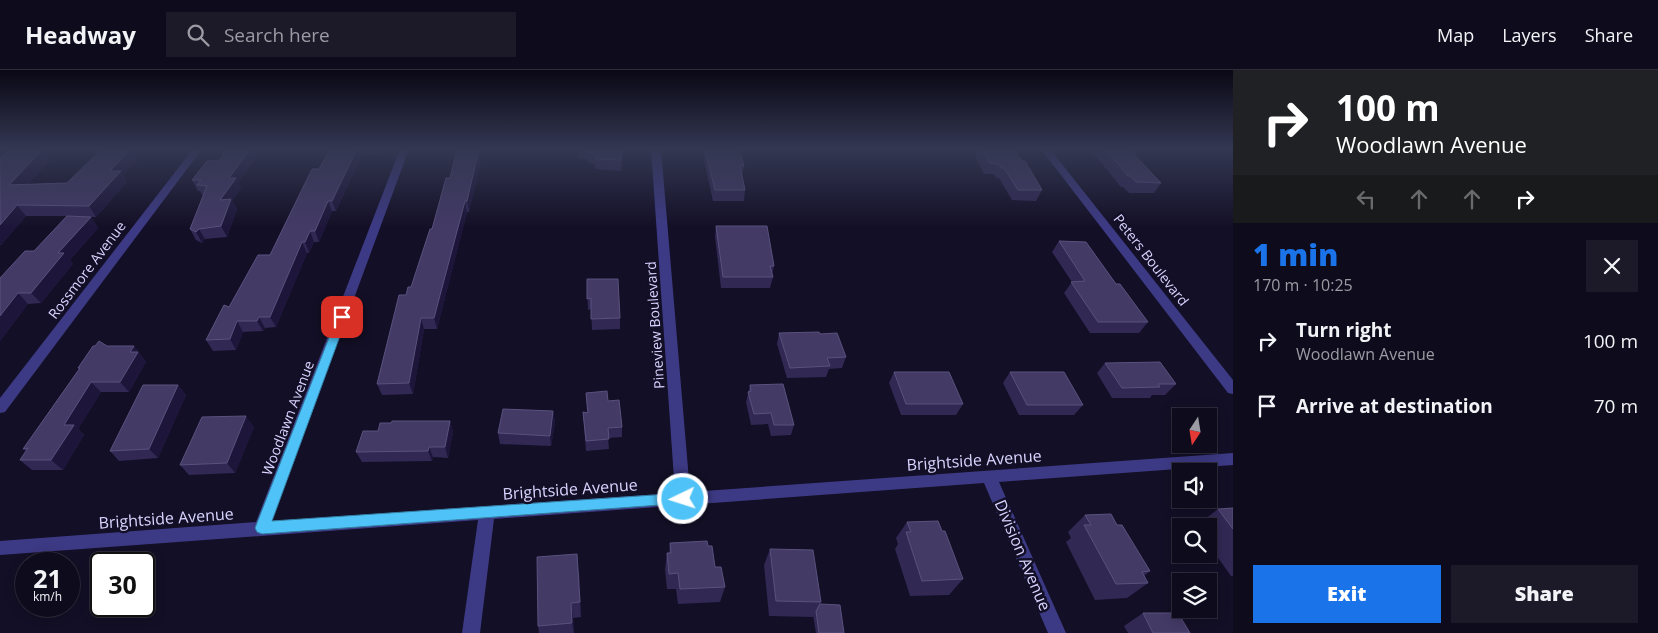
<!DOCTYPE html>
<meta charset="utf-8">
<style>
:root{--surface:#0e0b1c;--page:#1c1929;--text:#f1f3f6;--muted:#9b9ba3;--line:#2e2b3b;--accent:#1a73e8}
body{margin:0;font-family:"Open Sans",sans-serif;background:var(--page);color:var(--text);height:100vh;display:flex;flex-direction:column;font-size:19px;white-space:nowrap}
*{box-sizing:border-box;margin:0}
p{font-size:16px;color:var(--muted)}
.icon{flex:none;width:28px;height:28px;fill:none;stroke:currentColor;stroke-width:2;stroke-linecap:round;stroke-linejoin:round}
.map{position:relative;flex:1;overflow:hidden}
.panel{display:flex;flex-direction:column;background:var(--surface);width:425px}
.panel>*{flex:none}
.banner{background:#202124;color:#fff;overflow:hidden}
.needle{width:32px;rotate:192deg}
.fabs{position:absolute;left:1172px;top:338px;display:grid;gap:10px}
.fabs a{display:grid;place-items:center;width:45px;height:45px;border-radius:0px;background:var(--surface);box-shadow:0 2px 12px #0003,0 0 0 1px var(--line);font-size:25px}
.speed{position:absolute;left:15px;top:482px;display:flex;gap:10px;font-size:25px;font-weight:700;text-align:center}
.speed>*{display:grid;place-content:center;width:65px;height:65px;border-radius:50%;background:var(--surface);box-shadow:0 2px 12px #0003,0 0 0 1px var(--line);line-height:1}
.speed small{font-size:12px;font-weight:400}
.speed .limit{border:2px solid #111;border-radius:8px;background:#fff;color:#111}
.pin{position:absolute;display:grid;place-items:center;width:42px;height:42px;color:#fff;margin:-21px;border-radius:10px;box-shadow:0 2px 8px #0006}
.me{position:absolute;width:55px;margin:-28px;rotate:266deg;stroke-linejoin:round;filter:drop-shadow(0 0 4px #0008)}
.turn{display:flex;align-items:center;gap:18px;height:105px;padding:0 20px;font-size:22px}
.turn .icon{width:65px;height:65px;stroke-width:2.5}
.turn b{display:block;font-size:35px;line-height:42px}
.lanes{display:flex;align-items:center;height:48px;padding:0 20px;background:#0003;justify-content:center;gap:25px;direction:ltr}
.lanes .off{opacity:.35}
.round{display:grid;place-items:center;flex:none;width:52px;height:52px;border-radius:0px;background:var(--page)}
.headline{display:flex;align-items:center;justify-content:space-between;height:85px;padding:0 20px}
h1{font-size:30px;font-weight:800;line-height:38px;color:var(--accent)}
.cta{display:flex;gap:10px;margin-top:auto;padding:10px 20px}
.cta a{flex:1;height:58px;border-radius:0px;background:var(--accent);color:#fff;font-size:20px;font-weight:800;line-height:58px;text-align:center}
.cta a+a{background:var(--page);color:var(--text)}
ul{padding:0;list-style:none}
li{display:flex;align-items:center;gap:15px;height:65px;padding:0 20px}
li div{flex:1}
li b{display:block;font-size:19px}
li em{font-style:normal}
header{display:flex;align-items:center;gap:30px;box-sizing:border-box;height:70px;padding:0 25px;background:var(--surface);border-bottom:1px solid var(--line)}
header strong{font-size:24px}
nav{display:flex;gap:28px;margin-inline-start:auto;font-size:18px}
.search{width:350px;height:45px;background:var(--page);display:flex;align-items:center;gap:12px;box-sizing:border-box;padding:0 18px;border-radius:0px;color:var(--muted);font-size:19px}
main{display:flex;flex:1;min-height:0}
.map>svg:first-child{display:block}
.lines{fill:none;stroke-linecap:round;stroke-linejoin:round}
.minor{fill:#3d3a85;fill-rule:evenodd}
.wall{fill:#312854}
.shaded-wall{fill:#1d163a}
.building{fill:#433a66;stroke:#5a527e}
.route{fill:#4fc3f7;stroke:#337fa1}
.labels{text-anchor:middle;stroke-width:5;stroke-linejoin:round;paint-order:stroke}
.street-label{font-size:14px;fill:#d9d4ff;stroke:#130f26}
.near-street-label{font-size:16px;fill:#d9d4ff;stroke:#130f26}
</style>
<header>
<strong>Headway</strong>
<div class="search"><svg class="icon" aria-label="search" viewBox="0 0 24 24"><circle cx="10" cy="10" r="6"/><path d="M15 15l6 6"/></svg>Search here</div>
<nav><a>Map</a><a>Layers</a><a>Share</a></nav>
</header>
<main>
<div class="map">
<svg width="1233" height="563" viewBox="0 0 1233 563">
<rect width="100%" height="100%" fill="#130f26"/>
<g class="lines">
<!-- minor -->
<path class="minor" d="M193,79h9l-197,263 -5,1v-15z
M400,79h9l-137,372 403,-28 -24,-344h10l29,343 543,-39v12l-234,17 67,151h-18l-64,-150 -490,36 -14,114h-18l16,-113 -478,35v-14l256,-19z
M1041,79h9l183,231v14l-5,-1z"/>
</g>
<!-- wall -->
<path class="wall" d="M9,79h51l-32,35 39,-1 73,-27v1l-17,18 4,7 -31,35h-5l7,11 -28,32 3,4 -32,39 -13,1 -28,37 34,-90 33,-35h-41l-25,29h-1v-87z
M226,79h45l-2,3h-9l-22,31 3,5 -9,13 5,8 -10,28 -22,2 -3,4 -6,-3 -6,-11 13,-33 -3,-5h-2l-6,-11 28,-20z
M330,79h51l-2,5 -16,-1 -27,58h-4l-13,31h-5l-5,11h-2l-31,74 -11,1 -2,3 -20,1 -7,18 -23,1 -7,-11 23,-33 41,-52z
M578,79h45l-2,22 -26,-2v-4l-7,-3v-3h-10z
M739,79l5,17 -2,8 3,16 -1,11h-31l-11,-51z
M972,79h42l28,41 -6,11 -24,-1 -13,-22h-3l-2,-4h-10z
M1090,79h39l32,34 -7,10h-25l-6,-6h-2z
M483,82l-14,60h-2l-30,117h-13l-11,65 -31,1 -5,-11 29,-89 5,-8 39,-109z
M716,156l58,40 -2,8 1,3 -3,11h-49l-6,-51z
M1059,171l57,43 32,38 -9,11h-49l-26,-40 8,-11 -20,-30z
M587,209l33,39v11l-28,1 -1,-21 -3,1z
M779,263l41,1 26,23 -4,11 -13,1 -3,8 -39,1 -10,-34z
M107,276h27l12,16 -17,30h-28l-23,37 6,6 -21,35h-31l-12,-10 6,-9 -3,-2 56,-80 -1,-1z
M1105,293l71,21 -11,11h-13l-2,3h-38l-15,-25z
M894,302l69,32 -7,11h-55l-12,-32z
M1010,302l73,33 -9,10h-55l-16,-32z
M178,315l8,10 -28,63 -39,3 -9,-10z
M750,315l44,40 -3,10 -20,1 -3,-12 -17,1 -5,-23z
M586,323l22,8 14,26v10l-14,1 1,11 -23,2 -3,-39 4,1z
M553,341l2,11 -4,24 -51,-2 -2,-11z
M450,351l3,11 -5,26 -15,-1 -1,4 -70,1 -6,-10 22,-21 13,-8z
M254,357l-19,46 -46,2 -9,-10z
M1233,438v68h-2l-22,-31v-19h-13l22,-17z
M1085,445l32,10 33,46 -6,5 4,7 -21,15 -32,2 -29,-58 5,-4 -3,-6z
M907,452l56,57 -14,16 -39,1 -15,-47 3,-5 -2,-6z
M670,473l38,3 7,21 10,20 -5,15 -42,2 -2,-15h-9l-2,-20 2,-16h2z
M770,479l51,53 -1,2 24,29h-28l-3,-18v2l-44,-1 -5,-51z
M579,500l2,47 -8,1 1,15h-35l-1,-7z
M1143,543l47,20h-62l-4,-7z"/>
<!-- shaded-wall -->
<path class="shaded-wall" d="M43,79h17l-43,46 -8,-10z
M131,79h15l-6,7v1l-17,18 4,7 -31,35 -7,-11 21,-35z
M250,79h9l1,3 -22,31 3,5 -9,13 5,8 -10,28 -6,-11 -1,-26 9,-22z
M357,79h5l1,4 -27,58 -4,-10z
M479,79h4v3l-14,60 -2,-11z
M622,79h1l-2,22v-11z
M328,131l4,10 -13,31 -4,-11z
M465,131l2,11 -30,117 -3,-11z
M17,135l9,11 -25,29 -1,-1v-19z
M91,147l7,11 -28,32 3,4 -32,39 -10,-10 27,-40z
M199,159l6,10 -3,4 -6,-11z
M310,161l4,11 -5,11 -4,-11z
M302,172l5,11 -31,74 -6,-10z
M18,223l10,11 -28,37v-25z
M259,247l6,11 -2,3 -6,-10z
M421,248l3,11 -11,65 -4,-11z
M237,251l6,11 -7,18 -6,-11z
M134,276l12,16 -17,30 -9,-10 10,-30z
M91,312l10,10 -23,37 6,6 -21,35 -12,-10 13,-35z
M178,315l8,10 -28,63 -9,-9z
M553,341l2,11 -4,24 -1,-10z
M246,346l8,11 -19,46 -8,-10z
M450,351l3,11 -5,26 -3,-11z
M429,377l4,10 -1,4 -4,-10z
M577,484l2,16 2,47 -1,-15z
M571,533l2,15 1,15 -2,-10z"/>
<!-- building -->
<path class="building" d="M9,79h34l-34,36 58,-2 35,-34h29l-21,22h11l-32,35 -72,-1 -17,20v-67z
M226,79h24l-21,29h7l-16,22 11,-1 -10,27 -22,3 -3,3 -6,-3 17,-43 -10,-1 4,-5h-9l15,-19 13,-1z
M330,79h27l-25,52h-4l-13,30h-5l-5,11h-3l-32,75h-11l-2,4h-20l-7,18 -24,1 18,-35 5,2 29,-52h12l42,-86h7z
M457,79h22l-12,52h-2l-31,117h-13l-12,65 -32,1 22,-89h7l2,-8h3l19,-58h2l14,-51h4z
M589,79h33l-1,11 -26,-1v-4l-7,-3z
M705,79h34l5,17h-4l5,24h-30z
M982,79h32l8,12h3l17,29h-24l-14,-22h-3l-2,-4 -10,-1z
M1105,79h24l32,34 -25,-1 -6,-6h-2z
M67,146l24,1 -33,36h6l-33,40h-13l-18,23v-38l25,-27h9z
M716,156h51l7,40h-4l3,11h-50z
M1059,171l27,1 30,42h4l28,38h-50l-27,-40 14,-1z
M587,209h31l2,39 -29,1v-21l-4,1z
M819,262l1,2 17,-1 9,24 -19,1 3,8 -40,2 -11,-35z
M99,271l8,5h27l-4,6h8l-18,30h-29l-27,43h10l-23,35h-31l8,-12 -5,1 57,-81h-2l15,-22h2z
M1160,292l16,22h-18l2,3 -38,1 -17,-25z
M894,302h55l14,32h-57z
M1010,302h54l19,33h-56z
M783,314l11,41h-20l-3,-12 -17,1 -6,-22 3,-1 -1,-6z
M143,315h35l-29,64 -39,2z
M607,321l1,10 11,-1 3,27 -14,1 1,11 -23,2 -3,-29 5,1 -2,-20z
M503,339l50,2 -3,25 -52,-3z
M246,346l-19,47 -47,2 22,-48z
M392,351h58l-5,26h-16l-1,4 -72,1 7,-21h15l2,-8h11z
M1233,438v21l-15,-20z
M1111,444l6,11h5l28,46 -8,1 6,11 -32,1 -32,-59h7l-6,-10z
M938,451l4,10h3l18,48 -41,2 -16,-49h5l-4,-10z
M707,471l1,5h4l3,21h6l4,20 -45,2 -2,-16 -9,1 -2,-21h4l-1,-10z
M770,479l43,1 8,52 -45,-1z
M577,484l3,48 -9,1 1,20 -34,3 -1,-69z
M820,534l20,1 4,28h-25l-3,-22z
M1143,543h35l12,20h-37z"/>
<!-- sky -->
<linearGradient id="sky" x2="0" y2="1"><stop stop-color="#0a0815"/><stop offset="0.5" stop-color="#333752"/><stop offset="1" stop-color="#333752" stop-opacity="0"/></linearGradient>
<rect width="1233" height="158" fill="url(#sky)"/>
<!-- route -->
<path class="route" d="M342,243l5,4 -75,204 411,-28 5,1 2,5 -2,4 -426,31 -5,-2 -2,-4 82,-211z"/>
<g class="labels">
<!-- street labels -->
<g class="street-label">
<text transform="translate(1151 190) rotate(52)" y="5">Peters Boulevard</text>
<text transform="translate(87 200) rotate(-53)" y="5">Rossmore Avenue</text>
<text transform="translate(655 255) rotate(-94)" y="5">Pineview Boulevard</text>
<text transform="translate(288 348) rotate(-69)" y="5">Woodlawn Avenue</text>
</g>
<!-- near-street labels -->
<g class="near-street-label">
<text transform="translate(974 390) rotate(-4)" y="6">Brightside Avenue</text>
<text transform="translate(570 419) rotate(-4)" y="6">Brightside Avenue</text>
<text transform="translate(166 448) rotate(-4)" y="6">Brightside Avenue</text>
<text transform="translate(1023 485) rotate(67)" y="6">Division Avenue</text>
</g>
</g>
</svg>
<div class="fabs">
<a><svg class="needle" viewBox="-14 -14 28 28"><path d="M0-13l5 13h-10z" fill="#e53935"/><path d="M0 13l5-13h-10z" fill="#9b9ba3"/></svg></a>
<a><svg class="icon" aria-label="sound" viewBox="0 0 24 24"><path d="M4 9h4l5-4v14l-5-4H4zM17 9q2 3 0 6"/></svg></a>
<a><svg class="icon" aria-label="search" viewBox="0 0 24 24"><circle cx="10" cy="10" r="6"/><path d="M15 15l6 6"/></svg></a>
<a><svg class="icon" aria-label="layers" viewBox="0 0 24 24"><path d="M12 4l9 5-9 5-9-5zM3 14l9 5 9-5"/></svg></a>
</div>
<div class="speed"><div>21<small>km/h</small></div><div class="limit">30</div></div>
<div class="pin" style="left:342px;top:247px;background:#d93025"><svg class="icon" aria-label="arrive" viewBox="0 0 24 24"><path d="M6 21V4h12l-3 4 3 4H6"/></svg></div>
<svg class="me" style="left:683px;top:429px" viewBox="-20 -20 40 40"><circle r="17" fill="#4fc3f7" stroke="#fff" stroke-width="3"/><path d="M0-11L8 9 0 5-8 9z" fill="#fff"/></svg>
</div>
<section class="panel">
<div class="banner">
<div class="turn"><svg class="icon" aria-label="right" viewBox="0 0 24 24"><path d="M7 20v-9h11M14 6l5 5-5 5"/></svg><div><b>100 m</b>Woodlawn Avenue</div></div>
<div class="lanes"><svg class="icon off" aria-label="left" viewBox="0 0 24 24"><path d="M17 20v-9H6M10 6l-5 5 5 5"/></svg><svg class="icon off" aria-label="ahead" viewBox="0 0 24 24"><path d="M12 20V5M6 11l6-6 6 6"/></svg><svg class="icon off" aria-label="ahead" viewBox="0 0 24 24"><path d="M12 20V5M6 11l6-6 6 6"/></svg><svg class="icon" aria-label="right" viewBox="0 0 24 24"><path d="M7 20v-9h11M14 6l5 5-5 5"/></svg></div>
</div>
<div class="headline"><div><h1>1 min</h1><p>170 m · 10:25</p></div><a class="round"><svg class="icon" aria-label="close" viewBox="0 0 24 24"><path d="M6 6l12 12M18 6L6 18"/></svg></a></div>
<ul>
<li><svg class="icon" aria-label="right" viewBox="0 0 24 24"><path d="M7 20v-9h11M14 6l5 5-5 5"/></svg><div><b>Turn right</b><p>Woodlawn Avenue</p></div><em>100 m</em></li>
<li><svg class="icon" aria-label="arrive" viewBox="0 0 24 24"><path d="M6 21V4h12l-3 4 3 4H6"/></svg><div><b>Arrive at destination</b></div><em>70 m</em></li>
</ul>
<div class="cta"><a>Exit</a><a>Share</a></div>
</section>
</main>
